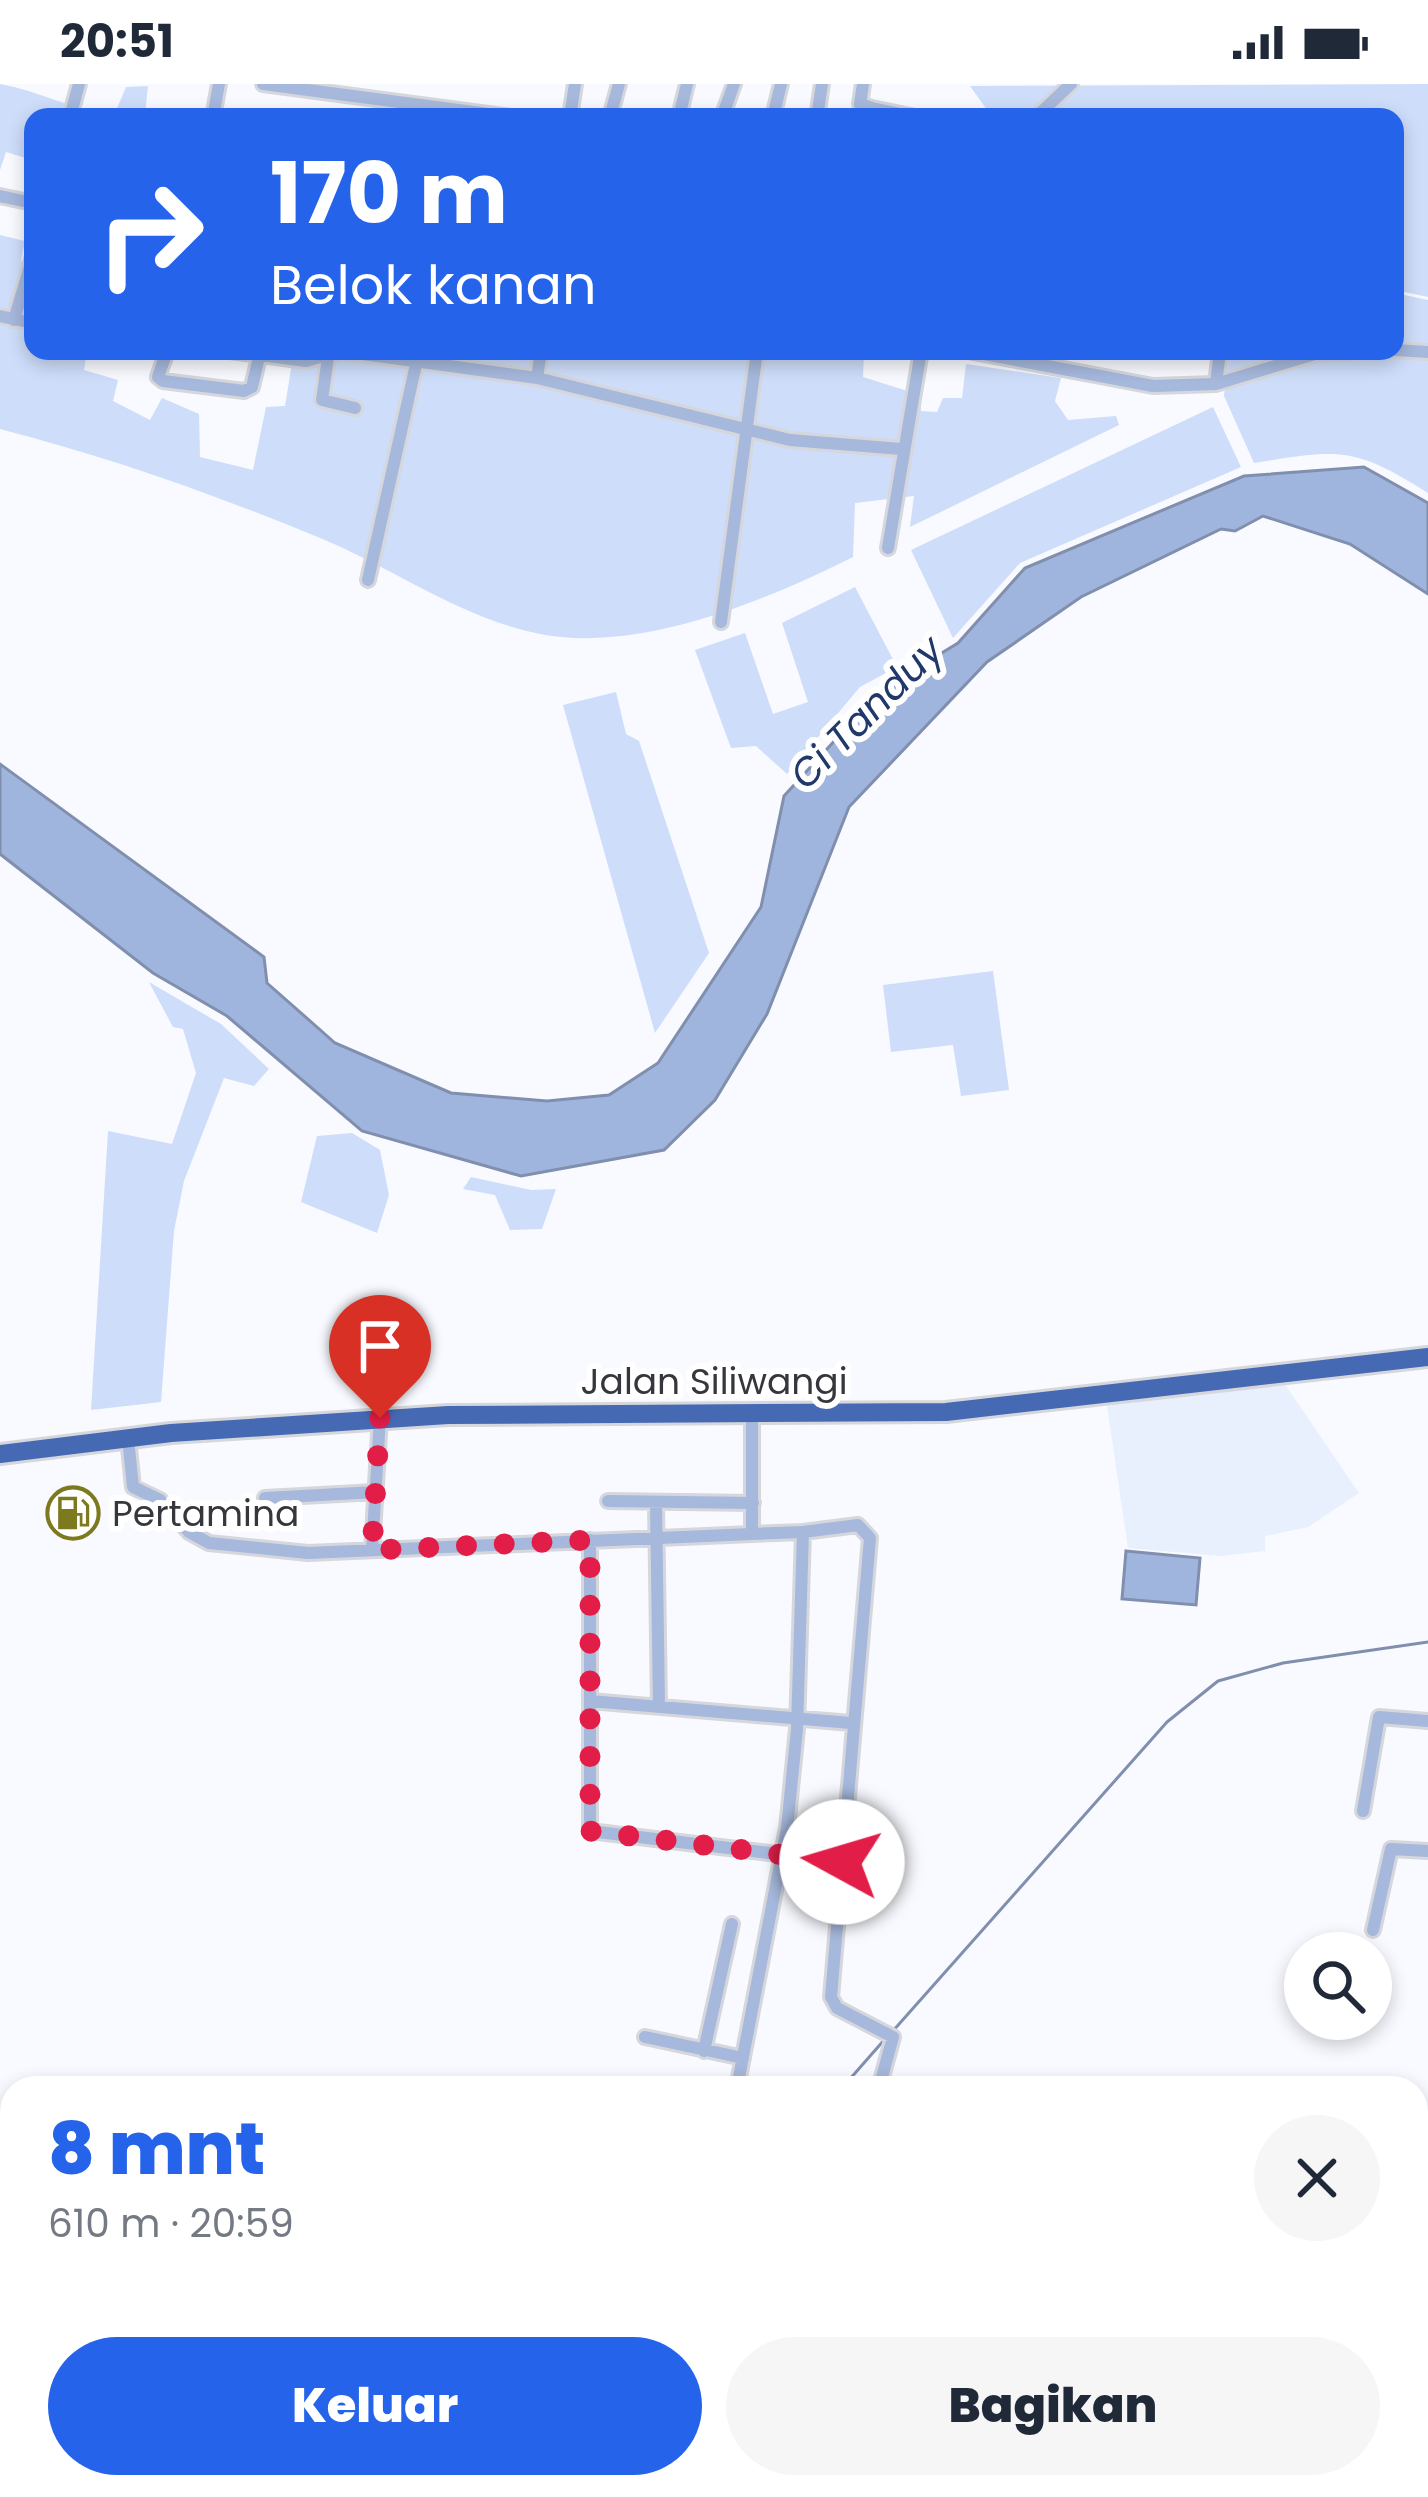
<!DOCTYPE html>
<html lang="id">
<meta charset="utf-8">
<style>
:root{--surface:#fff;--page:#f6f6f7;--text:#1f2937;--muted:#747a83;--accent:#2563eb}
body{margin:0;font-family:Poppins,sans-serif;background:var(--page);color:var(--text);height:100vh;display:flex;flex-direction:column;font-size:45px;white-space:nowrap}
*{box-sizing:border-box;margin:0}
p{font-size:39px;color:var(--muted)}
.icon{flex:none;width:66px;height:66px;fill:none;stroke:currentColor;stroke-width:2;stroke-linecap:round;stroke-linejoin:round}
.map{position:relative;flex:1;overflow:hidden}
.drawer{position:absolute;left:0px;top:1992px;width:1428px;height:423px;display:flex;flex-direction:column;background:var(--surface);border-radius:36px 36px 0 0;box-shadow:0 6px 18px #0003}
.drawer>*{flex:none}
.top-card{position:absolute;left:24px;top:24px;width:1380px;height:252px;border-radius:24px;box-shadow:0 6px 18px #0003;background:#2563eb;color:#fff;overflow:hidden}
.tools{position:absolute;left:1284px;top:1848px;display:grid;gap:24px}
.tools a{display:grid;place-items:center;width:108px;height:108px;border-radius:50%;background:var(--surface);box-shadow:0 6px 18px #0003;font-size:60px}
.pin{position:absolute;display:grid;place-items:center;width:102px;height:102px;color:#fff;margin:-123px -51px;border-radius:50% 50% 50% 0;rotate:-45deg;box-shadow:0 0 12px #0007}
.pin .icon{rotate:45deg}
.me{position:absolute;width:132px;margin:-66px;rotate:276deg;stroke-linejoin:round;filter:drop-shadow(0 0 9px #0008)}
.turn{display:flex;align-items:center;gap:42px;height:252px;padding:0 48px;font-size:54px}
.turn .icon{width:156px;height:156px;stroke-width:2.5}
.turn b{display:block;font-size:84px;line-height:102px}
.round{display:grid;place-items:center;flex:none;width:126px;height:126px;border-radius:63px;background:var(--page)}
.headline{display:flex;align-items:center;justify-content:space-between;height:204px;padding:0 48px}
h1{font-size:72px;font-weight:800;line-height:90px;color:var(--accent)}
.primary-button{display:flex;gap:24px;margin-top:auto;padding:24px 48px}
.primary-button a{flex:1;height:138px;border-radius:72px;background:var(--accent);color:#fff;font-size:48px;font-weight:800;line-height:138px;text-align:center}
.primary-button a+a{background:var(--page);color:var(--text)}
.status{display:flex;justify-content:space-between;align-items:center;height:84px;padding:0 60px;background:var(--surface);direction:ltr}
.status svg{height:33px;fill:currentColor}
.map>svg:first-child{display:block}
.built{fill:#e8effd}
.green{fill:#ceddfa}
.water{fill:#a0b5dd;stroke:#808fad;stroke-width:3}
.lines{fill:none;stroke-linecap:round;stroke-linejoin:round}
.stream{stroke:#808fad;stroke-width:3}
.minor-casing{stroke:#d5d7dc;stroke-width:18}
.highway-casing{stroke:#d5d7dc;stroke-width:24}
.minor{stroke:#a6b8dc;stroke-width:12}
.highway{stroke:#4669b3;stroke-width:18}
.route{stroke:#e11d48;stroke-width:21;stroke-dasharray:0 37.8}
.labels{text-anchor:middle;stroke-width:12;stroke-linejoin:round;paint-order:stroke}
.street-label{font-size:36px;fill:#35373c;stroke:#fff}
.poi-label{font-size:36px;fill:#35373c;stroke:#fff;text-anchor:start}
.water-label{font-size:39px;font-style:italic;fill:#20386a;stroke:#fff}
</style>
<div class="status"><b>20:51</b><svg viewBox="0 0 49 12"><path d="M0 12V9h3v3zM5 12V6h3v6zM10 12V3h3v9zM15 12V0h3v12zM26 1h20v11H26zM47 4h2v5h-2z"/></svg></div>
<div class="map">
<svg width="1428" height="2413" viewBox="0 0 1428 2413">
<rect width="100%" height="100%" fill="#f8faff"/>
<!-- built -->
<path class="built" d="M1284,1299l75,110 -51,34 -43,9v15l-44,5 -93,-8 -21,-142z"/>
<!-- green -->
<path class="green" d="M0,0c41,7 74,28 115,29l11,-26 22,-1 -3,29 8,2h-120v58l-6,-2 2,-14 -23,-7 -6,18z
M1428,0v213l-33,-7v-173h-403l-22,-31z
M0,151l25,6 -4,20 12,4v86h54l-3,19 34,10 -5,21 37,19 12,-22 37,16 1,43 53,13 13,-63 19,-1 9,-55h555l15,3 -1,23 57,18 1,16 16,1 6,-14h19l4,-34 95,14 -6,23 13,19 48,-4 3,9 -209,102 4,-31 -59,7 -2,54c-76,38 -174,79 -261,81 -100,4 -184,-64 -272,-100 -104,-43 -211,-81 -320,-109z
M1395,209l33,7v193c-74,-47 -89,-44 -174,-30l-30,-67 5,-45h166z
M1213,323l28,60 -221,96 -67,75 -42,-88z
M855,503l42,80 -37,20 -73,87 -31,-28 -25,2 -36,-98 50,-17 28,81 35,-12 -26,-79z
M616,608l10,42 13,7 70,212 -54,80 -92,-328z
M993,887l16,119 -48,6 -8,-51 -62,7 -8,-67z
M149,898l72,42 48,45 -15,17 -30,-8 -40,103 -10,50 -13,171 -70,8 17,-279 64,13 24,-71 -13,-44 -10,-2z
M352,1049l28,17 9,45 -12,38 -76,-31 16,-66z
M471,1093l60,13 25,-1 -14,40 -32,1 -15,-35 -32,-6z"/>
<!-- water -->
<path class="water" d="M1364,383l64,36v91l-78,-50 -87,-28 -28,15 -14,-2 -140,68 -94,65 -138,145 -82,207 -52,86 -51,50 -143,26 -159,-45 -135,-115 -74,-43 -153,-119v-90l264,193 3,26 68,60 116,50 96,8 62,-6 49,-32 103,-156 23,-111 97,-106 77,-47 67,-75 219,-92z
M1126,1467l74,7 -4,47 -74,-6z"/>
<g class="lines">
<!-- stream -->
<path class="stream" d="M892,1948l275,-310 51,-41 65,-18 145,-21
M842,2004l43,-49"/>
<!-- minor casing -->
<g class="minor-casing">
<path id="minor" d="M263,0l249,33
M863,0l-3,20 12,4
M70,33l9,-33
M213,33l6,-33
M570,33l5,-33
M610,33l9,-33
M679,33l8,-33
M722,33l12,-33
M773,33l8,-33
M817,33l5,-33
M869,33l3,-9 43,9
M1036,33l35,-33
M0,112l33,7
M0,232l33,7
M14,236l19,-64
M1395,266l33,2
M167,267l-9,26 5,4 81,10 8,-4 7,-30
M230,267l76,10 35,-10 196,27 253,62 111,9
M968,267l185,35 63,-2 102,-31 46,-2
M328,273l-6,43 33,8
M537,294l4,-27
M1216,300l4,-33
M888,464l33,-197
M368,496l51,-229
M721,538l36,-271
M128,1354l5,49 27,13 29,32 20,11 99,10 444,-19
M265,1414l111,-6
M608,1417l145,2
M656,1419l3,204
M803,1448l55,-7 12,13 -39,459 6,11 56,29 -14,51
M590,1456v161l261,22
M372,1466l8,-132
M590,1617v130l252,31
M1363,1727l16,-94 49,4
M1373,1846l18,-81 37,2
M645,1953l98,21
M704,1967l28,-127
M737,2004l50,-260 10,-99 6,-197 -51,2v-120
M0,2195h12
M1416,2389l12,2
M0,2396l12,2
M39,2403l65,10
M638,2413v-4
M693,2413l3,-10
M1198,2413l4,-10"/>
</g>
<!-- highway casing -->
<g class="highway-casing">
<path id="highway" d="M0,1370l171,-21 277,-18 498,-3 482,-55"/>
</g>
<!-- minor -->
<use href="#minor" class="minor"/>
<!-- highway -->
<use href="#highway" class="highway"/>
</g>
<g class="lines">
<!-- route -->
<path class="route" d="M380,1334l-8,132 218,-10v291l252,31"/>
</g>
<!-- icons -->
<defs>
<g id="fuel-ring" transform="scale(2.7)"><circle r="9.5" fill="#fff" stroke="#7d791f" stroke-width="1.5"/><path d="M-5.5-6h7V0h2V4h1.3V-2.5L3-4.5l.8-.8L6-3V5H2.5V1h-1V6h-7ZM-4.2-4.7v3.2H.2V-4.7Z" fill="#7d791f"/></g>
</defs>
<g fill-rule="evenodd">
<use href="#fuel-ring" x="73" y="1429"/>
</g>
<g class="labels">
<!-- street labels -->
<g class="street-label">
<text x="714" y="1310">Jalan Siliwangi</text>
</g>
<!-- poi labels -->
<g class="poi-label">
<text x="112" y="1442">Pertamina</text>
</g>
<!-- water labels -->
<g class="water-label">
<text transform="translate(866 628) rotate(-45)" y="14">Ci Tanduy</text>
</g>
</g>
</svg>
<div class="tools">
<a><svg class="icon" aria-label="search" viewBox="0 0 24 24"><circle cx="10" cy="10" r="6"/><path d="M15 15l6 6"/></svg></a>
</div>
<div class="pin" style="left:380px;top:1334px;background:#d93025"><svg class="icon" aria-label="arrive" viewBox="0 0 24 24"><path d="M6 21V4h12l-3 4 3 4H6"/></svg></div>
<svg class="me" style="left:842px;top:1778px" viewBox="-20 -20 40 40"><circle r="19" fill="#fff"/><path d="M0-13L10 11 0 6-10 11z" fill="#e11d48"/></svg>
<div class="top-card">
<div class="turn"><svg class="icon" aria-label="right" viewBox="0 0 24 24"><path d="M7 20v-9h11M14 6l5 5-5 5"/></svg><div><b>170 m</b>Belok kanan</div></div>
</div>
<section class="drawer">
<div class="headline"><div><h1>8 mnt</h1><p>610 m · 20:59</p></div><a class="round"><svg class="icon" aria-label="close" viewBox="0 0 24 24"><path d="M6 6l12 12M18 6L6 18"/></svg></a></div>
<div class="primary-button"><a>Keluar</a><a>Bagikan</a></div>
</section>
</div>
